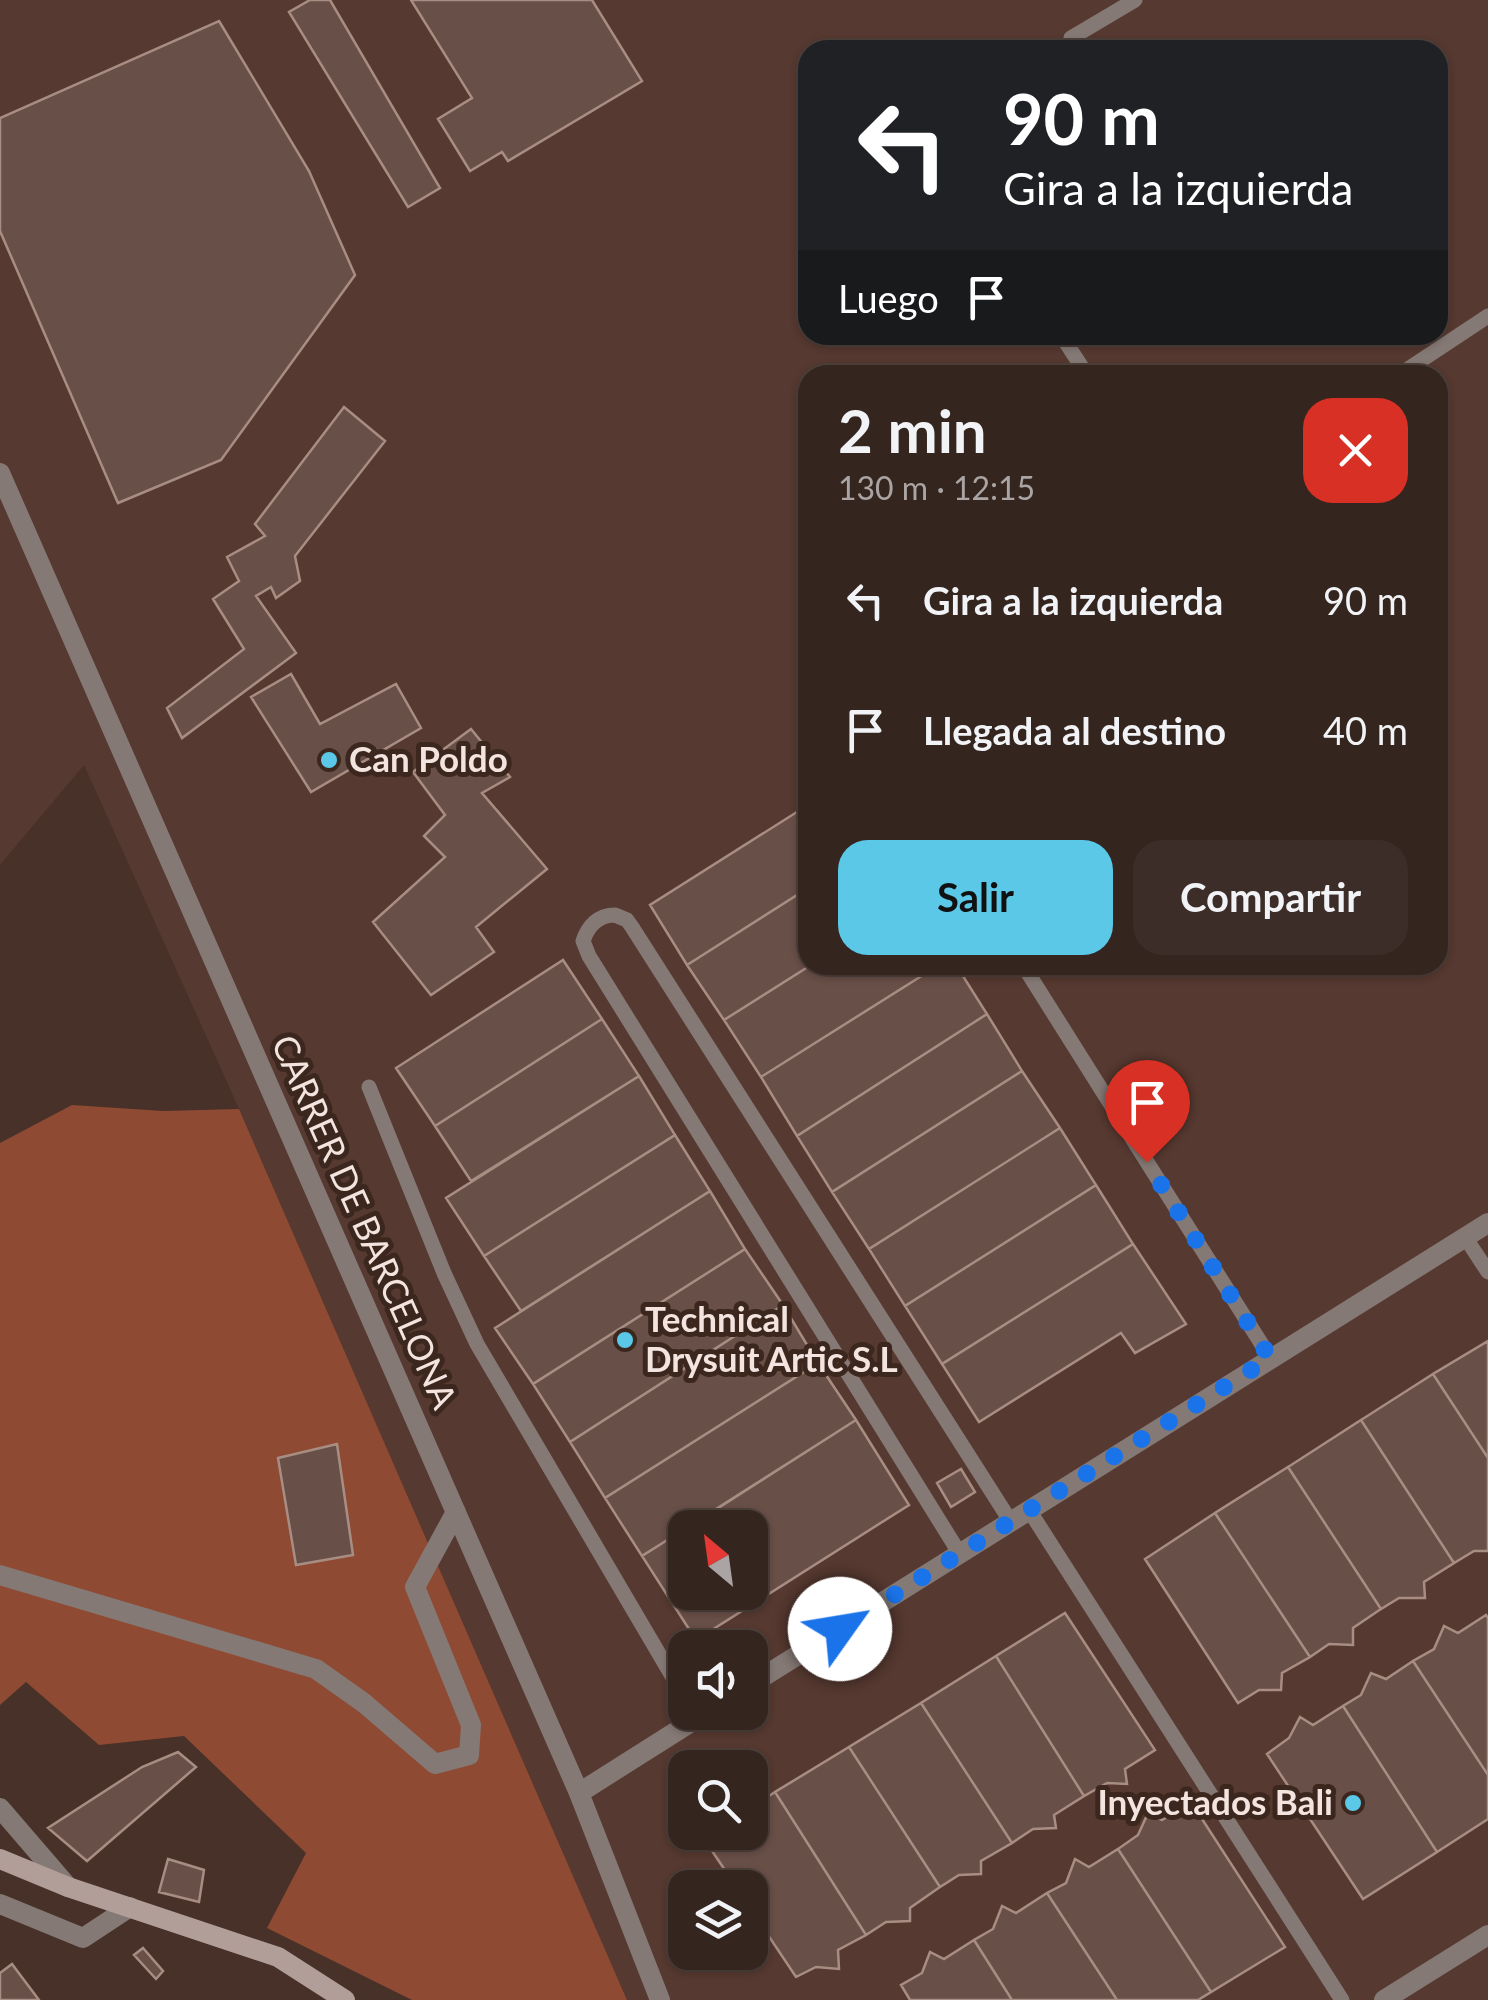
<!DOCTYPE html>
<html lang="es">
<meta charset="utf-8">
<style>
:root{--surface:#35251f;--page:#3d2d28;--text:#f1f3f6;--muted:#aaa5a4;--line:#4f423d;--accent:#5bc8e7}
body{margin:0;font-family:Lato,sans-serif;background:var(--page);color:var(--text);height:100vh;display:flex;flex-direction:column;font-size:38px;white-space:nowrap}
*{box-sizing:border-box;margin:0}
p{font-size:32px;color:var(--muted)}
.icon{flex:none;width:55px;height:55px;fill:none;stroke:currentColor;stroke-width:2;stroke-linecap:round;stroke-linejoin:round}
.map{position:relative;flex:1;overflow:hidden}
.sheet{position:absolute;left:798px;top:365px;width:650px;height:610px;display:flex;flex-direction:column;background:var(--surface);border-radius:30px;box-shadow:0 2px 8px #0004,0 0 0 2px var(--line)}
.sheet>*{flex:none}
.guide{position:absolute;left:798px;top:40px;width:650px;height:305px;border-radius:30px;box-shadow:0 2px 8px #0004,0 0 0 2px var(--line);background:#202124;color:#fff;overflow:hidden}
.needle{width:65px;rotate:331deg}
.buttons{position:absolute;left:668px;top:1510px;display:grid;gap:20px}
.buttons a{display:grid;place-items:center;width:100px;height:100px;border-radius:20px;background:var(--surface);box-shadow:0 2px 8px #0004,0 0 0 2px var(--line);font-size:50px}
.pin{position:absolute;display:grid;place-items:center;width:85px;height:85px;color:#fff;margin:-102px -42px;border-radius:50% 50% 50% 0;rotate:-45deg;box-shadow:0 0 10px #0007}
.pin .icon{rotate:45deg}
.me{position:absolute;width:110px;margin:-55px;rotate:58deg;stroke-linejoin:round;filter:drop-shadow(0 0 8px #0008)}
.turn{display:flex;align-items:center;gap:35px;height:210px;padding:0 40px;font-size:45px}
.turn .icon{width:130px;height:130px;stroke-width:2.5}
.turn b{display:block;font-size:70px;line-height:85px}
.then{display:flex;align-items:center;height:95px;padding:0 40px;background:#0003;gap:20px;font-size:38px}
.round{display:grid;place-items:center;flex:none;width:105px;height:105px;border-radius:30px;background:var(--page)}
.headline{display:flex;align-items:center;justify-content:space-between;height:170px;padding:0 40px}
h1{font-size:60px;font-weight:700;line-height:75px}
.action{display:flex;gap:20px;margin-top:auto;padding:20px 40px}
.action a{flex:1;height:115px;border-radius:30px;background:var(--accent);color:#111;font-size:40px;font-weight:700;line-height:115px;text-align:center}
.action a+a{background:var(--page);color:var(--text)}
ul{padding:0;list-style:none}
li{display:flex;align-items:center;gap:30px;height:130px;padding:0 40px}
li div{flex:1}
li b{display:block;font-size:38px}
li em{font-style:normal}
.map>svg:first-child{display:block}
.built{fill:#563930;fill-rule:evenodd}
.green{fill:#8e4a33}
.building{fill:#684f47;stroke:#a88d83;stroke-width:2.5}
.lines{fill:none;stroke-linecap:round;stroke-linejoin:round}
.lane{stroke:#857975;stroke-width:15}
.street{stroke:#857975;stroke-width:20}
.secondary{stroke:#b19e98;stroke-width:20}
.route{stroke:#1a73e8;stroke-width:18;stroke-dasharray:0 32.4}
.poi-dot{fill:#5bc8e7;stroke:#3c271f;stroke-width:4}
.labels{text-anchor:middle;stroke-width:10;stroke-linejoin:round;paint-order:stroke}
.poi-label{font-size:35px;font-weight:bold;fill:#f3e4df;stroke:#3c271f;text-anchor:start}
.street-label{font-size:35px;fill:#f3e4df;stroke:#3c271f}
</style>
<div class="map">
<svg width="1488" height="2000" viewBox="0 0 1488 2000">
<rect width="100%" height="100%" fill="#473129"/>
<!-- built -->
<path class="built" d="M0,0h1488v2000h-861l-388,-891 -155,-344 -84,100zM808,50h630v285h-630zM808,375h630v590h-630zM685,1528h65v64h-65zM685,1648h65v64h-65zM685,1768h65v64h-65zM685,1888h65v64h-65z"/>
<!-- green -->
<path class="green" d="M72,1105l91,6 76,-2 388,891h-215l-145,-72 39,-75 -122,-117 -85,9 -73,-63 -26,23v-562z"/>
<!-- building -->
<path class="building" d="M310,0h20l110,188 -32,19 -119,-195z
M411,0h181l50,81 -134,80 -6,-9 -32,19 -32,-52 34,-21z
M219,21l90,150 46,104 -134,185 -103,43 -118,-272v-113z
M344,407l41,34 -90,115 5,25 -24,17 -5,-11 -15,9 40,57 -114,85 -15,-30 77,-59 -31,-50 26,-18 -12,-24 38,-21 -10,-12z
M291,674l29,50 76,-40 25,44 -110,64 -60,-95z
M471,729l39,48 -28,16 65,76 -71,58 18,25 -63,43 -58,-73 72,-65 -21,-21 21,-21 -32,-43z
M808,805v83l-121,77 -37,-60z
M808,888v77h3l-87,55 -37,-55z
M563,960l39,59 -167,107 -39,-58z
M811,965h128l-178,112 -37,-57z
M939,965h17l31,49 -190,122 -36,-59z
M987,1014l35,57 -190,121 -35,-56z
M602,1019l37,57 -168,105 -36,-55z
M1022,1071l38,57 -191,121 -37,-57z
M639,1076l36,59 -191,121 -38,-58z
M1060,1128l36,57 -191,121 -36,-57z
M675,1135l35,56 -189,120 -37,-55z
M1096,1185l37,59 -191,120 -37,-58z
M710,1191l35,58 -212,135 -38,-56z
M1133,1244l53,80 -51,29 -14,-20 -142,89 -37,-58z
M745,1249l38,56 -213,137 -37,-58z
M783,1305l35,58 -213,135 -35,-56z
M1488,1341v117l-55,-84z
M818,1363l38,57 -214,136 -37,-58z
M1433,1374l55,84v93h-14l-20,12 -93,-143z
M856,1420l53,85 -213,135 -54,-84 43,-27v63h65v-64h-63z
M1361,1420l93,143 -30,19 1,16h-26l-18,11 -93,-142z
M337,1444l16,111 -57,10 -18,-107z
M1288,1467l93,142 -28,19v17l-24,-1 -19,13 -95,-144z
M961,1469l14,23 -24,15 -14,-24z
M1215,1513l95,144 -28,16 -1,17h-22l-21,13 -93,-144z
M1065,1613l90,137 -30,19 2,15 -20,-1 -23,13 -88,-140z
M1486,1615l2,3v157l-75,-114 21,-12 10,-23 14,7z
M996,1656l88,140 -30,19 2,13 -23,1 -21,14 -91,-140z
M1413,1661l75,114v44l-51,33 -94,-146 18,-11 10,-22 15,6z
M921,1703l91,140 -31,18v13l-22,1 -19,12 -91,-140z
M1343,1706l94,146 -74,47 -96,-145 22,-16 11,-21 13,8z
M849,1747l91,140 -30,21v13l-24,1 -20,13 -91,-143z
M178,1752l18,15 -109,94 -39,-33 94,-61z
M775,1792l91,143 -28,15 1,19 -23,-2 -20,10 -46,-69v-20h-13l-33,-49 10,-7h36v-23z
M1191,1802l94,145 -74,45 -93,-143 20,-14 10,-22 14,7z
M1118,1849l93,143 -13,8h-81l-70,-107 19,-10 9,-24 14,8z
M168,1859l36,11 -5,32 -40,-10z
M1047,1893l70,107h-105l-38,-60 19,-11 9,-23 14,7z
M974,1940l38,60h-102l-9,-15 21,-12 8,-21 14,7z
M143,1948l20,23 -7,8 -22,-24z
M12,1964l27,36h-39v-27z"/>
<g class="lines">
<!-- lane -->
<path class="lane" d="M1069,50l2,-12 64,-38
M1061,335l26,40
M1399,375l89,-59
M1023,965l248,394
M369,1087l75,186 33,71 208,354
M1465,1237l23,35
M1029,1510l313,490
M960,1554l-371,-598 -6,-15c5,-15 15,-26 32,-26l12,5 5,7 379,595"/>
<!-- street -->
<path class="street" d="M0,473l579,1320 81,207
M0,1575l316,94 48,34 71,61 34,-9 2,-30 -56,-138 41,-75
M750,1685l738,-462
M579,1793l128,-81
M0,1808l68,79
M0,1904l83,34 47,-31
M1384,2000l104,-65"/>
<!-- secondary -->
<path class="secondary" d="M0,1859l68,28 210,70 67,43"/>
</g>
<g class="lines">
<!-- route -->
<path class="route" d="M840,1629l430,-271 -123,-196"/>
</g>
<!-- markers -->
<g class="poi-dot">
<circle cx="329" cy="760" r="10"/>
<circle cx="625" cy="1340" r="10"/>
<circle cx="1353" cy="1803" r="10"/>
</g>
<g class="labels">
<!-- poi labels -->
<g class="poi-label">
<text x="349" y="772">Can Poldo</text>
<text x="645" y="1332">Technical<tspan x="645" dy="40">Drysuit Artic S.L</tspan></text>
<text x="1333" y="1815" text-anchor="end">Inyectados Bali</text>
</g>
<!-- street labels -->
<g class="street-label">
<text transform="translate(364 1222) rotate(66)" y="12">CARRER DE BARCELONA</text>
</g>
</g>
</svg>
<div class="buttons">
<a><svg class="needle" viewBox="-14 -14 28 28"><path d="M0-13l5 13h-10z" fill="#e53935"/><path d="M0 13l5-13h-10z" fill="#aaa5a4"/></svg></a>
<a><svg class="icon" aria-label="sound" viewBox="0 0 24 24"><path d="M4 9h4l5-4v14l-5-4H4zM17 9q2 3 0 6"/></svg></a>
<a><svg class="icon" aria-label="search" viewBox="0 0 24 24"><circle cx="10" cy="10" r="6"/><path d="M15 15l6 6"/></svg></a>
<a><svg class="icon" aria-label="layers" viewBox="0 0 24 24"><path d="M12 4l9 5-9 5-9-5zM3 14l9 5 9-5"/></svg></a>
</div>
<div class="pin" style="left:1147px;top:1162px;background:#d93025"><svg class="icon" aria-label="arrive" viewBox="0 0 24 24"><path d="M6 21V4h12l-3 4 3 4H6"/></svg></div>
<svg class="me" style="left:840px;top:1629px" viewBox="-20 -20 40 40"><circle r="19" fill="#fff"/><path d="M0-13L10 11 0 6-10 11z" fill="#1a73e8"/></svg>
<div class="guide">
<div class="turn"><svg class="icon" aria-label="left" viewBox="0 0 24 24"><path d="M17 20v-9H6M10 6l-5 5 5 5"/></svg><div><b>90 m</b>Gira a la izquierda</div></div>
<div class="then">Luego<svg class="icon" aria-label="arrive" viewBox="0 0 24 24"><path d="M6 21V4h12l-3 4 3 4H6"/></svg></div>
</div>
<section class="sheet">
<div class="headline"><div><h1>2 min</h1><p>130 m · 12:15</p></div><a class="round" style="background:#d93025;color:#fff"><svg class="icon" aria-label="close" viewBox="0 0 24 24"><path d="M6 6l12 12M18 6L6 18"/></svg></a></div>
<ul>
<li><svg class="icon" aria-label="left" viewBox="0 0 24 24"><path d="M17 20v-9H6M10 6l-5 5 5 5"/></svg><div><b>Gira a la izquierda</b></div><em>90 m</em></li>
<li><svg class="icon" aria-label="arrive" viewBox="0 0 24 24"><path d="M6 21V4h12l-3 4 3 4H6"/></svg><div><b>Llegada al destino</b></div><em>40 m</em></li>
</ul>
<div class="action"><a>Salir</a><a>Compartir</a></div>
</section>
</div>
